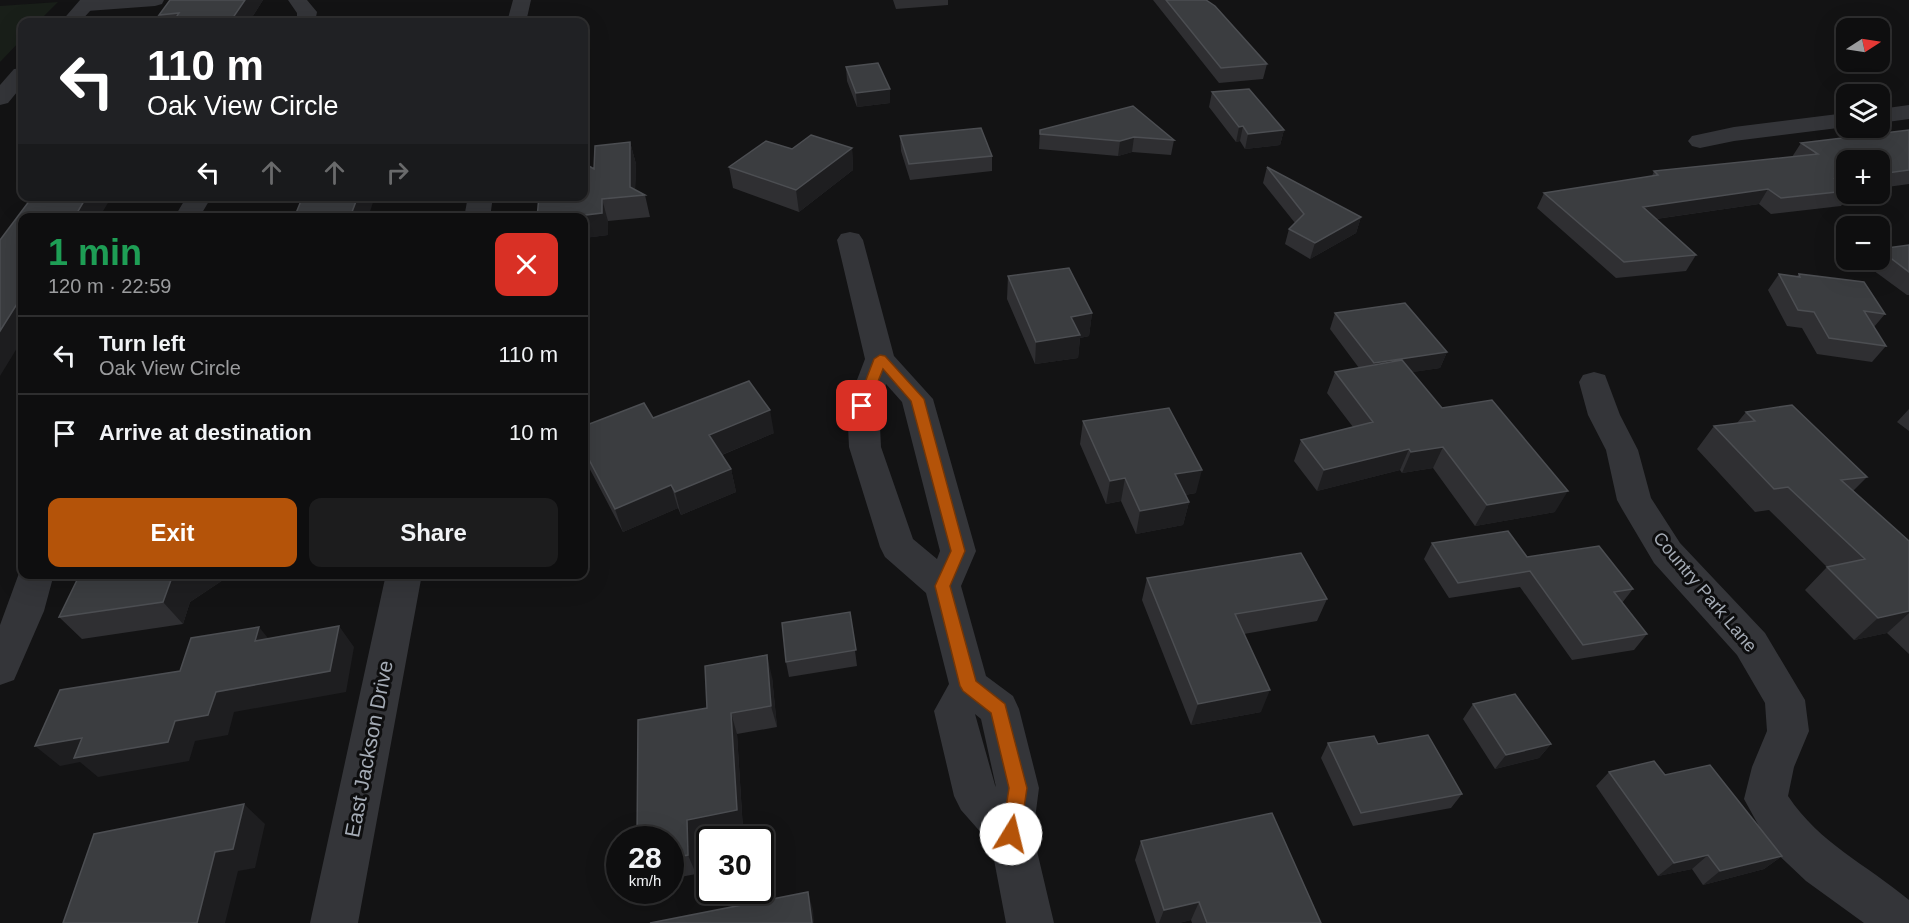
<!DOCTYPE html>
<meta charset="utf-8">
<style>
:root{--surface:#0e0e0f;--page:#1c1c1d;--text:#f1f3f6;--muted:#9b9c9e;--line:#2e2e2f;--accent:#b45309}
body{margin:0;font-family:Arial,sans-serif;background:var(--page);color:var(--text);height:100vh;display:flex;flex-direction:column;font-size:22px;white-space:nowrap}
*{box-sizing:border-box;margin:0}
p{font-size:20px;color:var(--muted)}
.icon{flex:none;width:33px;height:33px;fill:none;stroke:currentColor;stroke-width:2;stroke-linecap:round;stroke-linejoin:round}
.map{position:relative;flex:1;overflow:hidden}
.sheet{position:absolute;left:18px;top:213px;width:570px;height:366px;display:flex;flex-direction:column;background:var(--surface);border-radius:12px;box-shadow:0 6px 24px #0002,0 0 0 2px var(--line)}
.sheet>*{flex:none}
.banner{position:absolute;left:18px;top:18px;width:570px;height:183px;border-radius:12px;box-shadow:0 6px 24px #0002,0 0 0 2px var(--line);background:#202124;color:#fff;overflow:hidden}
.needle{width:39px;rotate:78deg}
.controls{position:absolute;left:1836px;top:18px;display:grid;gap:12px}
.controls a{display:grid;place-items:center;width:54px;height:54px;border-radius:12px;background:var(--surface);box-shadow:0 6px 24px #0002,0 0 0 2px var(--line);font-size:30px}
.speed{position:absolute;left:606px;top:826px;display:flex;gap:12px;font-size:30px;font-weight:700;text-align:center}
.speed>*{display:grid;place-content:center;width:78px;height:78px;border-radius:50%;background:var(--surface);box-shadow:0 6px 24px #0002,0 0 0 2px var(--line);line-height:1}
.speed small{font-size:15px;font-weight:400}
.speed .limit{border:3px solid #111;border-radius:9px;background:#fff;color:#111}
.pin{position:absolute;display:grid;place-items:center;width:51px;height:51px;color:#fff;margin:-26px;border-radius:12px;box-shadow:0 3px 9px #0006}
.me{position:absolute;width:66px;margin:-33px;rotate:9deg;stroke-linejoin:round;filter:drop-shadow(0 0 4px #0008)}
.turn{display:flex;align-items:center;gap:21px;height:126px;padding:0 30px;font-size:27px}
.turn .icon{width:78px;height:78px;stroke-width:2.5}
.turn b{display:block;font-size:42px;line-height:51px}
.lanes{display:flex;align-items:center;height:57px;padding:0 30px;background:#0003;justify-content:center;gap:30px;direction:ltr}
.lanes .off{opacity:.35}
.round{display:grid;place-items:center;flex:none;width:63px;height:63px;border-radius:12px;background:var(--page)}
.head{display:flex;align-items:center;justify-content:space-between;height:102px;padding:0 30px}
h1{font-size:36px;font-weight:800;line-height:45px;color:#1e9e55}
.cta{display:flex;gap:12px;margin-top:auto;padding:12px 30px}
.cta a{flex:1;height:69px;border-radius:12px;background:var(--accent);color:#fff;font-size:24px;font-weight:800;line-height:69px;text-align:center}
.cta a+a{background:var(--page);color:var(--text)}
ul{padding:0;list-style:none}
li{display:flex;align-items:center;gap:18px;height:78px;padding:0 30px;border-top:2px solid var(--line)}
li div{flex:1}
li b{display:block;font-size:22px}
li em{font-style:normal}
.map>svg:first-child{display:block}
.green{fill:#191f19}
.lines{fill:none;stroke-linecap:round;stroke-linejoin:round}
.minor{fill:#343539;fill-rule:evenodd}
.tertiary{fill:#343539;fill-rule:evenodd}
.wall{fill:#2f2f32}
.shaded-wall{fill:#1e1e20}
.building{fill:#3b3d40;stroke:#4c4e52;stroke-width:1.5}
.route{fill:#b45309;stroke:#753606;stroke-width:1.5}
.labels{text-anchor:middle;stroke-width:6;stroke-linejoin:round;paint-order:stroke}
.street-label{font-size:18px;fill:#a4abb5;stroke:#0e0e0f}
.near-street-label{font-size:21px;fill:#a4abb5;stroke:#0e0e0f}
</style>
<div class="map">
<svg width="1909" height="923" viewBox="0 0 1909 923">
<rect width="100%" height="100%" fill="#131314"/>
<!-- green -->
<path class="green" d="M58,2l-20,20h-16v17l-22,23v-56z"/>
<g class="lines">
<!-- minor -->
<path class="minor" d="M84,0h80l-2,4 -7,2 -68,5 -7,-2 -3,-4z
M288,0h19l10,12 -2,10h-18v-9z
M513,0h18l-5,22h-19z
M1909,105v14l-29,4v-14z
M1846,113v14l-112,14 -34,7 -8,-2 -4,-5 4,-5 42,-9z
M187,196h25l-13,22h-25z
M468,196h25l-3,22h-26z
M850,232l9,2 4,6 31,116 39,43 43,152 -15,35 25,90 27,20 6,13 20,79 -6,46 21,89h-48l-15,-79 -30,-34 -7,-14 -20,-85 15,-27 -23,-91 -41,-36 -5,-10 -31,-100 -2,-41 18,-47 -28,-119 4,-6zM886,384l16,18 38,149 -3,8 -24,-20 -32,-92 -2,-41zM975,714l6,5 15,68 -1,-2z
M1594,372l11,3 15,40 18,35 13,48 29,45 85,90 40,67 4,31 -15,36 -6,29c32,48 78,68 121,104v23h-45l-58,-42 -35,-33 -27,-49 8,-32 15,-36 -2,-28 -28,-48 -83,-92 -32,-54 -5,-9 -11,-50 -18,-35 -9,-33 4,-7z
M22,565v9h32l-10,37 -30,69 -14,5v-60z
M386,574h36l-64,349h-48z"/>
<!-- tertiary -->
<path class="tertiary" d="M80,0h20l-20,22h-19z
M22,68v18l-14,17 -8,2v-20l14,-16z"/>
</g>
<!-- wall -->
<path class="wall" d="M170,0h93l-14,22h-86l-4,-7z
M893,0h55v5l-52,4z
M1153,0h53l61,64 -4,15 -44,4z
M846,67l44,36 -33,4 -10,-26z
M1212,92l72,38 -4,15 -35,4 -5,-8 -4,1 -27,-35z
M1040,130l134,10 -3,15 -39,-3 -14,4 -79,-7z
M1909,130v54l-29,4v-28h-34v34h4l-9,12 -70,8 -12,-10 -103,15 40,36 -10,16 -70,7 -79,-70 7,-15 108,-17 2,-5 138,-14 9,-14z
M900,136l92,20v15l-82,9 -9,-29z
M630,142l6,22 -1,26 10,5 5,22 -42,4v14l-24,3v-20l10,-49z
M852,148l1,22 -54,42 -66,-24 -4,-21 63,-18z
M1267,167l94,50 -5,16 -46,26 -25,-15 4,-15 6,-6 -32,-40z
M1909,245v50h-2l-41,-30 4,-5h10v-11z
M1779,274l18,2 2,-2 86,40 -11,13 12,19 -14,16 -55,-8 -15,-26 -15,-2 -19,-36z
M1008,276l84,37 -3,23 -9,2 -2,20 -43,6 -28,-65z
M1335,313l112,39 -7,16 -28,4 30,36 113,104 -80,14 -42,-58 -31,5 -2,-3 -83,21 -23,-30 7,-21 52,-13 -26,-34 8,-21 24,-4 -29,-39z
M1909,409v22l-12,-9z
M1746,412l121,65 -14,14 56,50v113l-22,-21 -33,7 -49,-50 22,-23 -58,-57 -14,2 -58,-63 17,-23 23,-3z
M653,418l121,15 -52,22 9,14 5,23 -55,23 -3,-7 -55,24 -39,-74v-32z
M1083,421l113,72 -11,2 4,7 -6,23 -47,9 -15,-33 -15,3 -26,-60z
M1432,543l95,14 106,32 -11,14 25,31 -13,16 -62,10 -52,-73 -71,11 -25,-39z
M80,574h152l-42,28 -7,22 -101,15 -23,-22z
M1147,578l180,21 -10,22 -73,13 17,78 -70,13 -49,-125z
M850,612l7,54 -68,11 -3,-15z
M772,677l5,50 -40,7 6,96 -48,10 1,34 -26,5v-39l37,-132z
M1473,704l78,40 -12,14 -44,11 -32,-50z
M1328,743l50,1 84,50 -11,14 -98,18 -32,-68z
M1609,772l56,3 117,81 -18,13 -61,16 -11,-16 -34,7 -62,-90z
M1141,841l180,82h-129l-1,-3 -12,3h-23l-21,-63z"/>
<!-- shaded-wall -->
<path class="shaded-wall" d="M245,0h18l-14,22h-19z
M890,89v14l-33,4 -1,-14z
M1243,126l-3,15 -4,1 3,-15z
M1284,130l-4,15 -35,4 3,-15z
M1134,137l-2,15 -14,4 2,-15z
M630,142l6,22 -1,31 -5,-8z
M852,148l1,22 -54,42 -3,-22z
M1768,189l-9,15 -125,18 9,-15z
M87,196h25l-13,22h-25z
M358,196h17l-7,22h-20l2,-6z
M602,199l6,22v14l-24,3v-20h-23z
M1361,217l-5,16 -46,26 5,-16z
M22,296v44l-22,36v-45z
M1092,313l-3,23 -9,2 -2,20 -43,6 1,-22 35,-25z
M1447,352l-7,16 -72,11 6,-16z
M770,410l4,23 -60,25 -5,-23z
M1443,447l-10,21 -31,5 9,-21z
M1409,449l-9,21 -83,21 7,-21z
M731,469l5,23 -55,23 -6,-23z
M1202,470l-6,23 -26,4 5,-23z
M1125,478l-4,23 -15,3 4,-23z
M671,485l7,23 -55,24 -8,-23z
M1568,491l-13,21 -80,14 12,-21z
M1189,502l-6,23 -47,9 4,-23z
M180,574h52l-42,28 -7,22 -20,-22 8,-22z
M1909,611v2l-22,20 -33,7 24,-22z
M339,626l15,21 -8,45 -112,20 -6,23 -33,6 -6,20 -91,16 -18,-15 -20,4 -25,-20 140,-25 41,-29z
M259,627l17,21 -21,-7z
M767,655l5,22 5,50 -6,-21z
M1270,690l-9,22 -70,13 7,-21z
M731,713l6,21 6,96 -48,10 1,34 -8,-19 -1,-35z
M1551,744l-12,14 -44,11 11,-14z
M244,804l21,20 -10,44 -17,3 -13,52h-28l18,-71z
M1708,855l-16,14 -34,7 16,-13z
M1782,856l-18,13 -61,16 17,-14z
M808,892l5,18 1,13h-2z
M1199,902l-8,18 -12,3h-20l5,-13z"/>
<!-- building -->
<path class="building" d="M170,0h75l-15,22h-57l6,-9 -20,2z
M1166,0h40l9,6 52,58 -46,4z
M878,63l12,26 -34,4 -10,-26z
M1249,89l35,41 -36,4 -5,-8 -4,1 -27,-35z
M1133,106l41,34 -40,-3 -14,4 -80,-7v-4z
M981,128l11,28 -83,8 -9,-28z
M1909,130v40l-29,4v-14h-34v18l-11,1 11,8v4l-65,7 -13,-9 -125,18 53,48 -72,7 -80,-69 114,-18 -4,-4 164,-17 -17,-11z
M811,135l41,13 -56,42 -67,-23 37,-26 26,8z
M630,142v45l15,8 -43,4v14l-41,5h-24l2,-22h45v-33l10,6 1,-23z
M1267,167l94,50 -46,26 -26,-14 15,-15z
M33,196h54l-13,22h-52v78l-22,35v-91z
M303,196h55l-6,16h-2l-2,6h-54z
M1909,245v27l-29,-22v-1z
M1069,268l23,45 -21,4 9,18 -44,7 -28,-66z
M1779,274l21,3 -1,-3 65,8 21,32 -21,-3 22,35 -57,-8 -15,-26 -16,-2z
M1405,303l42,49 -73,11 -39,-50z
M1402,360l40,48 50,-8 76,91 -81,14 -44,-58 -32,5 -2,-3 -85,21 -23,-30 72,-18 -38,-50z
M749,381l21,29 -61,25 22,34 -56,23 -4,-7 -56,24 -31,-59v-24l60,-23 9,15z
M1792,405l75,72 -26,3 68,61v70l-31,7 -51,-51 38,-8 -77,-72 -14,2 -60,-63 41,-5 -9,-9z
M1169,408l33,62 -27,4 14,28 -49,9 -15,-33 -15,3 -27,-60z
M1508,531l19,26 72,-11 34,43 -19,3 33,42 -64,11 -53,-74 -72,12 -26,-40z
M1301,553l26,46 -92,15 35,76 -72,14 -51,-126z
M80,574h100l-9,6 -8,22 -104,15z
M850,612l6,38 -70,12 -4,-39z
M339,626l-9,45 -114,21 -8,23 -33,6 -7,21 -94,16 8,-20 -47,8 25,-56 120,-19 11,-33 68,-11 -4,14z
M767,655l4,51 -40,7 6,97 -50,10 1,35 -18,3v-18h-33l1,-120 69,-12 -2,-42z
M1515,694l36,50 -45,11 -33,-51z
M1428,735l34,59 -101,19 -33,-70 46,-7 4,8z
M1654,761l11,14 45,-10 72,91 -62,15 -12,-16 -34,8 -65,-91z
M244,804l-11,45 -18,3 -18,71h-134l31,-89z
M1272,813l49,110h-114l-8,-21 -35,8 -23,-69z
M808,892l4,31h-162z"/>
<!-- route -->
<path class="route" d="M880,355l5,1 39,43 41,152 -15,35 26,95 29,23 22,84 -7,46 -3,7 -6,2 -7,-2 -2,-7 7,-46 -18,-75 -28,-22 -3,-5 -25,-100 16,-35 -40,-150 -28,-32 -16,40 -5,1 -6,-4 18,-47z"/>
<g class="labels">
<!-- street labels -->
<g class="street-label">
<text transform="translate(1705 592) rotate(50)" y="6">Country Park Lane</text>
</g>
<!-- near-street labels -->
<g class="near-street-label">
<text transform="translate(369 749) rotate(-79)" y="7">East Jackson Drive</text>
</g>
</g>
</svg>
<div class="controls">
<a><svg class="needle" viewBox="-14 -14 28 28"><path d="M0-13l5 13h-10z" fill="#e53935"/><path d="M0 13l5-13h-10z" fill="#9b9c9e"/></svg></a>
<a><svg class="icon" aria-label="layers" viewBox="0 0 24 24"><path d="M12 4l9 5-9 5-9-5zM3 14l9 5 9-5"/></svg></a>
<a>+</a>
<a>−</a>
</div>
<div class="speed"><div>28<small>km/h</small></div><div class="limit">30</div></div>
<div class="pin" style="left:862px;top:406px;background:#d93025"><svg class="icon" aria-label="arrive" viewBox="0 0 24 24"><path d="M6 21V4h12l-3 4 3 4H6"/></svg></div>
<svg class="me" style="left:1011px;top:834px" viewBox="-20 -20 40 40"><circle r="19" fill="#fff"/><path d="M0-13L10 11 0 6-10 11z" fill="#b45309"/></svg>
<div class="banner">
<div class="turn"><svg class="icon" aria-label="left" viewBox="0 0 24 24"><path d="M17 20v-9H6M10 6l-5 5 5 5"/></svg><div><b>110 m</b>Oak View Circle</div></div>
<div class="lanes"><svg class="icon" aria-label="left" viewBox="0 0 24 24"><path d="M17 20v-9H6M10 6l-5 5 5 5"/></svg><svg class="icon off" aria-label="ahead" viewBox="0 0 24 24"><path d="M12 20V5M6 11l6-6 6 6"/></svg><svg class="icon off" aria-label="ahead" viewBox="0 0 24 24"><path d="M12 20V5M6 11l6-6 6 6"/></svg><svg class="icon off" aria-label="right" viewBox="0 0 24 24"><path d="M7 20v-9h11M14 6l5 5-5 5"/></svg></div>
</div>
<section class="sheet">
<div class="head"><div><h1>1 min</h1><p>120 m · 22:59</p></div><a class="round" style="background:#d93025;color:#fff"><svg class="icon" aria-label="close" viewBox="0 0 24 24"><path d="M6 6l12 12M18 6L6 18"/></svg></a></div>
<ul>
<li><svg class="icon" aria-label="left" viewBox="0 0 24 24"><path d="M17 20v-9H6M10 6l-5 5 5 5"/></svg><div><b>Turn left</b><p>Oak View Circle</p></div><em>110 m</em></li>
<li><svg class="icon" aria-label="arrive" viewBox="0 0 24 24"><path d="M6 21V4h12l-3 4 3 4H6"/></svg><div><b>Arrive at destination</b></div><em>10 m</em></li>
</ul>
<div class="cta"><a>Exit</a><a>Share</a></div>
</section>
</div>
